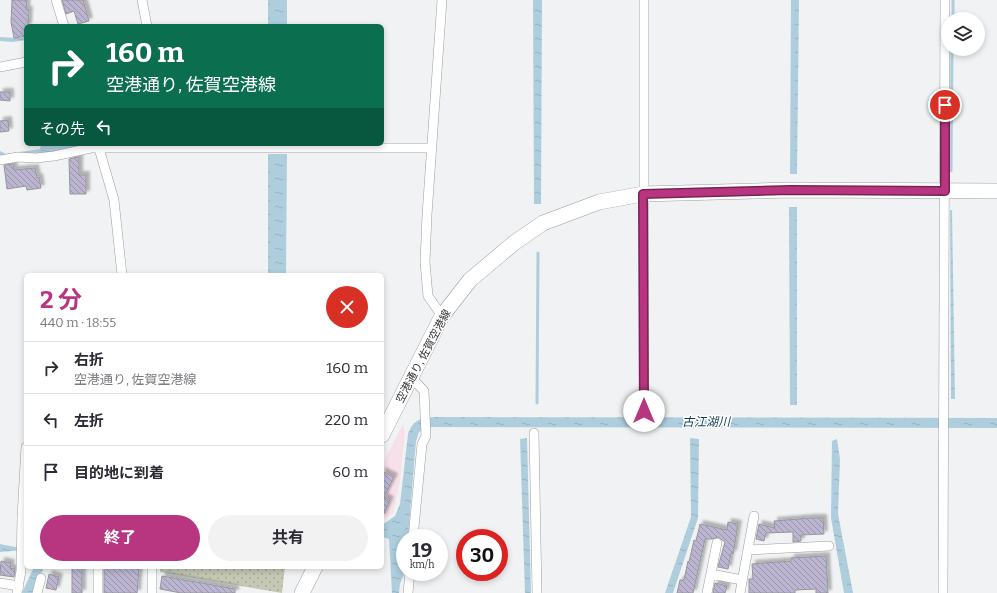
<!DOCTYPE html>
<html lang="ja">
<meta charset="utf-8">
<style>
:root{--surface:#fff;--page:#f2f2f3;--text:#2b2b33;--muted:#7c7c81;--line:#e1e1e2;--accent:#b7367f}
body{margin:0;font-family:Bitter,"Noto Sans JP",serif;background:var(--page);color:var(--text);height:100vh;display:flex;flex-direction:column;font-size:15px;white-space:nowrap}
*{box-sizing:border-box;margin:0}
p{font-size:13px;color:var(--muted)}
.icon{flex:none;width:22px;height:22px;fill:none;stroke:currentColor;stroke-width:2;stroke-linecap:round;stroke-linejoin:round}
.map{position:relative;flex:1;overflow:hidden}
.side{position:absolute;left:24px;top:273px;width:360px;height:296px;display:flex;flex-direction:column;background:var(--surface);border-radius:6px;box-shadow:0 2px 6px #0003}
.side>*{flex:none}
.top-card{position:absolute;left:24px;top:24px;width:360px;height:122px;border-radius:6px;box-shadow:0 2px 6px #0003;background:#0b6e4f;color:#fff;overflow:hidden}
.controls{position:absolute;left:941px;top:12px;display:grid;gap:8px}
.controls a{display:grid;place-items:center;width:44px;height:44px;border-radius:50%;background:var(--surface);box-shadow:0 2px 6px #0003;font-size:20px}
.speed{position:absolute;left:396px;top:529px;display:flex;gap:8px;font-size:20px;font-weight:700;text-align:center}
.speed>*{display:grid;place-content:center;width:52px;height:52px;border-radius:50%;background:var(--surface);box-shadow:0 2px 6px #0003;line-height:1}
.speed small{font-size:10px;font-weight:400}
.speed .limit{border:6px solid #d22;background:#fff;color:#111}
.pin{position:absolute;display:grid;place-items:center;width:34px;height:34px;color:#fff;margin:-17px;border:2px solid #fff;border-radius:50%;box-shadow:0 1px 4px #0007}
.me{position:absolute;width:44px;margin:-22px;rotate:0deg;stroke-linejoin:round;filter:drop-shadow(0 0 3px #0008)}
.turn{display:flex;align-items:center;gap:14px;height:84px;padding:0 16px;font-size:18px}
.turn .icon{width:52px;height:52px;stroke-width:2.5}
.turn b{display:block;font-size:28px;line-height:34px}
.then{display:flex;align-items:center;height:38px;padding:0 16px;background:#0003;gap:8px;font-size:15px}
.round{display:grid;place-items:center;flex:none;width:42px;height:42px;border-radius:21px;background:var(--page)}
.summary{display:flex;align-items:center;justify-content:space-between;height:68px;padding:0 16px}
h1{font-size:24px;font-weight:700;line-height:30px;color:var(--accent)}
.button{display:flex;gap:8px;margin-top:auto;padding:8px 16px}
.button a{flex:1;height:46px;border-radius:24px;background:var(--accent);color:#fff;font-size:16px;font-weight:700;line-height:46px;text-align:center}
.button a+a{background:var(--page);color:var(--text)}
ul{padding:0;list-style:none}
li{display:flex;align-items:center;gap:12px;height:52px;padding:0 16px;border-top:1px solid var(--line)}
li div{flex:1}
li b{display:block;font-size:15px}
li em{font-style:normal}
.map>svg:first-child{display:block}
.commercial{fill:#f8e0eb}
.grass{fill:url(#grass-dots)}
.water{fill:url(#water-ripples)}
.lines{fill:none;stroke-linecap:round;stroke-linejoin:round}
.stream{stroke:#aecedd;stroke-width:3}
.building{fill:url(#building-back-hatch);stroke:#979799;filter:url(#shadow)}
.minor-casing{stroke:#9c9ea0;stroke-width:10}
.primary-casing{stroke:#9c9ea0;stroke-width:16}
.minor{stroke:#fff;stroke-width:9}
.primary{stroke:#fff;stroke-width:15}
.route-casing{stroke:#772353;stroke-width:10}
.route{stroke:#b7367f;stroke-width:7}
.labels{text-anchor:middle;stroke-width:3;stroke-linejoin:round;paint-order:stroke}
.street-label{font-size:11px;fill:#323334;stroke:#fff}
.water-label{font-size:12px;font-style:italic;fill:#113d4f;stroke:#fff}
</style>
<div class="map">
<svg width="997" height="593" viewBox="0 0 997 593">
<defs>
<pattern id="grass-dots" width="8" height="8" patternUnits="userSpaceOnUse"><rect width="8" height="8" fill="#c4c8b4"/><path d="M2 2h.1M6 6h.1" fill="none" stroke="#a9ac9b" stroke-width="1.8" stroke-linecap="round"/></pattern>
<pattern id="water-ripples" width="26" height="14" patternUnits="userSpaceOnUse"><rect width="26" height="14" fill="#aecedd"/><path d="M2 4q2-2 4 0t4 0M15 11q2-2 4 0t4 0" fill="none" stroke="#96b1be"/></pattern>
<pattern id="building-back-hatch" width="6" height="6" patternUnits="userSpaceOnUse"><rect width="6" height="6" fill="#bbb5d1"/><path d="M-1 5l2 2M0 0l6 6M5-1l2 2" fill="none" stroke="#9994aa"/></pattern>
<filter id="shadow"><feDropShadow dx="3.5" dy="-3.5" stdDeviation="1" flood-color="#0004"/></filter>
</defs>
<rect width="100%" height="100%" fill="#f0f2f4"/>
<!-- commercial -->
<path class="commercial" d="M403,424l2,8 -5,49 -7,32 -11,7v-55z"/>
<!-- grass -->
<path class="grass" d="M160,567h125l-3,26 -122,-21z"/>
<!-- water -->
<path class="water" d="M268,0h19v26h-19z
M533,0h9l-1,204h-7z
M791,0h8l-2,174h-7z
M0,37l15,1 11,-1v3l-13,2 -13,-1z
M41,144h23l14,3 -39,8 -39,2v-6l6,3 34,-5z
M268,154h19l-1,121h-18z
M789,207h8v198h-7z
M950,210h2l3,189h-4z
M434,417l563,1v10l-569,-1 -9,5 -3,9 -8,97h-3v33l-5,13 -1,9h-7l-3,-54 -7,-2v-12l13,-9 5,-12 8,-70c6,-15 11,-15 26,-17z
M527,438l4,155h-6l-5,-154z
M690,438l9,1 -1,79 -25,75h-8l26,-76z
M837,439l3,20 -2,55 15,79h-9l-13,-75 1,-77z
M26,531v22l-2,-3 -24,2v-8l15,3h10z
M34,567h10l-12,26h-10z"/>
<g class="lines">
<!-- stream -->
<path class="stream" d="M953,19v-19
M951,171l1,-122
M537,403l1,-150"/>
</g>
<!-- building -->
<path class="building" d="M12,0h15l-1,10h3l-1,16h-2v10l-12,2 -3,-16z
M62,0h21l6,21 -11,3 -4,-13 -8,3z
M0,92h10v9l-10,-1z
M8,120l1,11 -9,1v-11z
M79,157v18h7v19h-16l-1,-35z
M13,164l1,6 21,-2 2,10 2,-1 2,11 -14,2 -1,-4 -19,3 -3,-24z
M382,471l12,6 -10,20 6,3 -8,18z
M811,518h12l1,16 -23,1v6l-8,1v-10l-27,1 -2,8 -8,-2 3,-15 16,4 -1,-7z
M728,522l10,2 -5,30 -2,-1 -3,16 -10,-2 7,-25 -7,-5 -6,2h-7l-12,54h-16l3,-13h4l4,-19 1,1 5,-22 2,1 4,-17 27,6z
M826,556l2,37h-12v-4l-21,1v3h-46v-14h4l-1,-15 39,-3v-3z
M1,561l10,2 -1,5 5,1 -1,8 -14,-2z
M72,567h10v26h-10z
M104,567h35l-2,26h-33z
M49,574l10,3 -3,13 -10,-2z
M162,576l73,13v4h-54l-21,-4z
M715,583l12,3 -2,7h-12z"/>
<g class="lines">
<!-- minor casing -->
<g class="minor-casing">
<path id="minor" d="M56,0l8,26
M142,0l5,26
M0,67l26,-5
M98,145l16,55 8,75
M0,160l18,-3 18,1 18,-2 37,-8h340
M442,316l-14,-20 -3,-34 2,-47 15,-215
M411,377l13,14 2,45 -4,8 -9,94
M644,411v-411
M534,433l3,160
M748,550l81,-4
M711,574l31,6
M0,583l19,3
M17,593l4,-22 1,-54 4,-70
M37,593l4,-15
M98,593v-26
M152,593v-26
M408,593l2,-21
M707,593l10,-50
M740,593l14,-77
M943,593l2,-593"/>
</g>
<!-- primary casing -->
<g class="primary-casing">
<path id="primary" d="M382,435l60,-119 28,-36 44,-37 29,-20 56,-21 44,-8 147,-4 207,1
M302,593l13,-26"/>
</g>
<!-- minor -->
<use href="#minor" class="minor"/>
<!-- primary -->
<use href="#primary" class="primary"/>
</g>
<g class="lines">
<!-- route casing -->
<g class="route-casing">
<path id="route" d="M644,411l-1,-217 147,-4 155,1v-86"/>
</g>
<!-- route -->
<use href="#route" class="route"/>
</g>
<g class="labels">
<!-- street labels -->
<g class="street-label">
<text transform="translate(423 356) rotate(-62)" y="4">空港通り, 佐賀空港線</text>
</g>
<!-- water labels -->
<g class="water-label">
<text x="706" y="426">古江湖川</text>
</g>
</g>
</svg>
<div class="controls">
<a><svg class="icon" aria-label="layers" viewBox="0 0 24 24"><path d="M12 4l9 5-9 5-9-5zM3 14l9 5 9-5"/></svg></a>
</div>
<div class="speed"><div>19<small>km/h</small></div><div class="limit">30</div></div>
<div class="pin" style="left:945px;top:105px;background:#d93025"><svg class="icon" aria-label="arrive" viewBox="0 0 24 24"><path d="M6 21V4h12l-3 4 3 4H6"/></svg></div>
<svg class="me" style="left:644px;top:411px" viewBox="-20 -20 40 40"><circle r="19" fill="#fff"/><path d="M0-13L10 11 0 6-10 11z" fill="#b7367f"/></svg>
<div class="top-card">
<div class="turn"><svg class="icon" aria-label="right" viewBox="0 0 24 24"><path d="M7 20v-9h11M14 6l5 5-5 5"/></svg><div><b>160 m</b>空港通り, 佐賀空港線</div></div>
<div class="then">その先<svg class="icon" aria-label="left" viewBox="0 0 24 24"><path d="M17 20v-9H6M10 6l-5 5 5 5"/></svg></div>
</div>
<section class="side">
<div class="summary"><div><h1>2 分</h1><p>440 m · 18:55</p></div><a class="round" style="background:#d93025;color:#fff"><svg class="icon" aria-label="close" viewBox="0 0 24 24"><path d="M6 6l12 12M18 6L6 18"/></svg></a></div>
<ul>
<li><svg class="icon" aria-label="right" viewBox="0 0 24 24"><path d="M7 20v-9h11M14 6l5 5-5 5"/></svg><div><b>右折</b><p>空港通り, 佐賀空港線</p></div><em>160 m</em></li>
<li><svg class="icon" aria-label="left" viewBox="0 0 24 24"><path d="M17 20v-9H6M10 6l-5 5 5 5"/></svg><div><b>左折</b></div><em>220 m</em></li>
<li><svg class="icon" aria-label="arrive" viewBox="0 0 24 24"><path d="M6 21V4h12l-3 4 3 4H6"/></svg><div><b>目的地に到着</b></div><em>60 m</em></li>
</ul>
<div class="button"><a>終了</a><a>共有</a></div>
</section>
</div>
